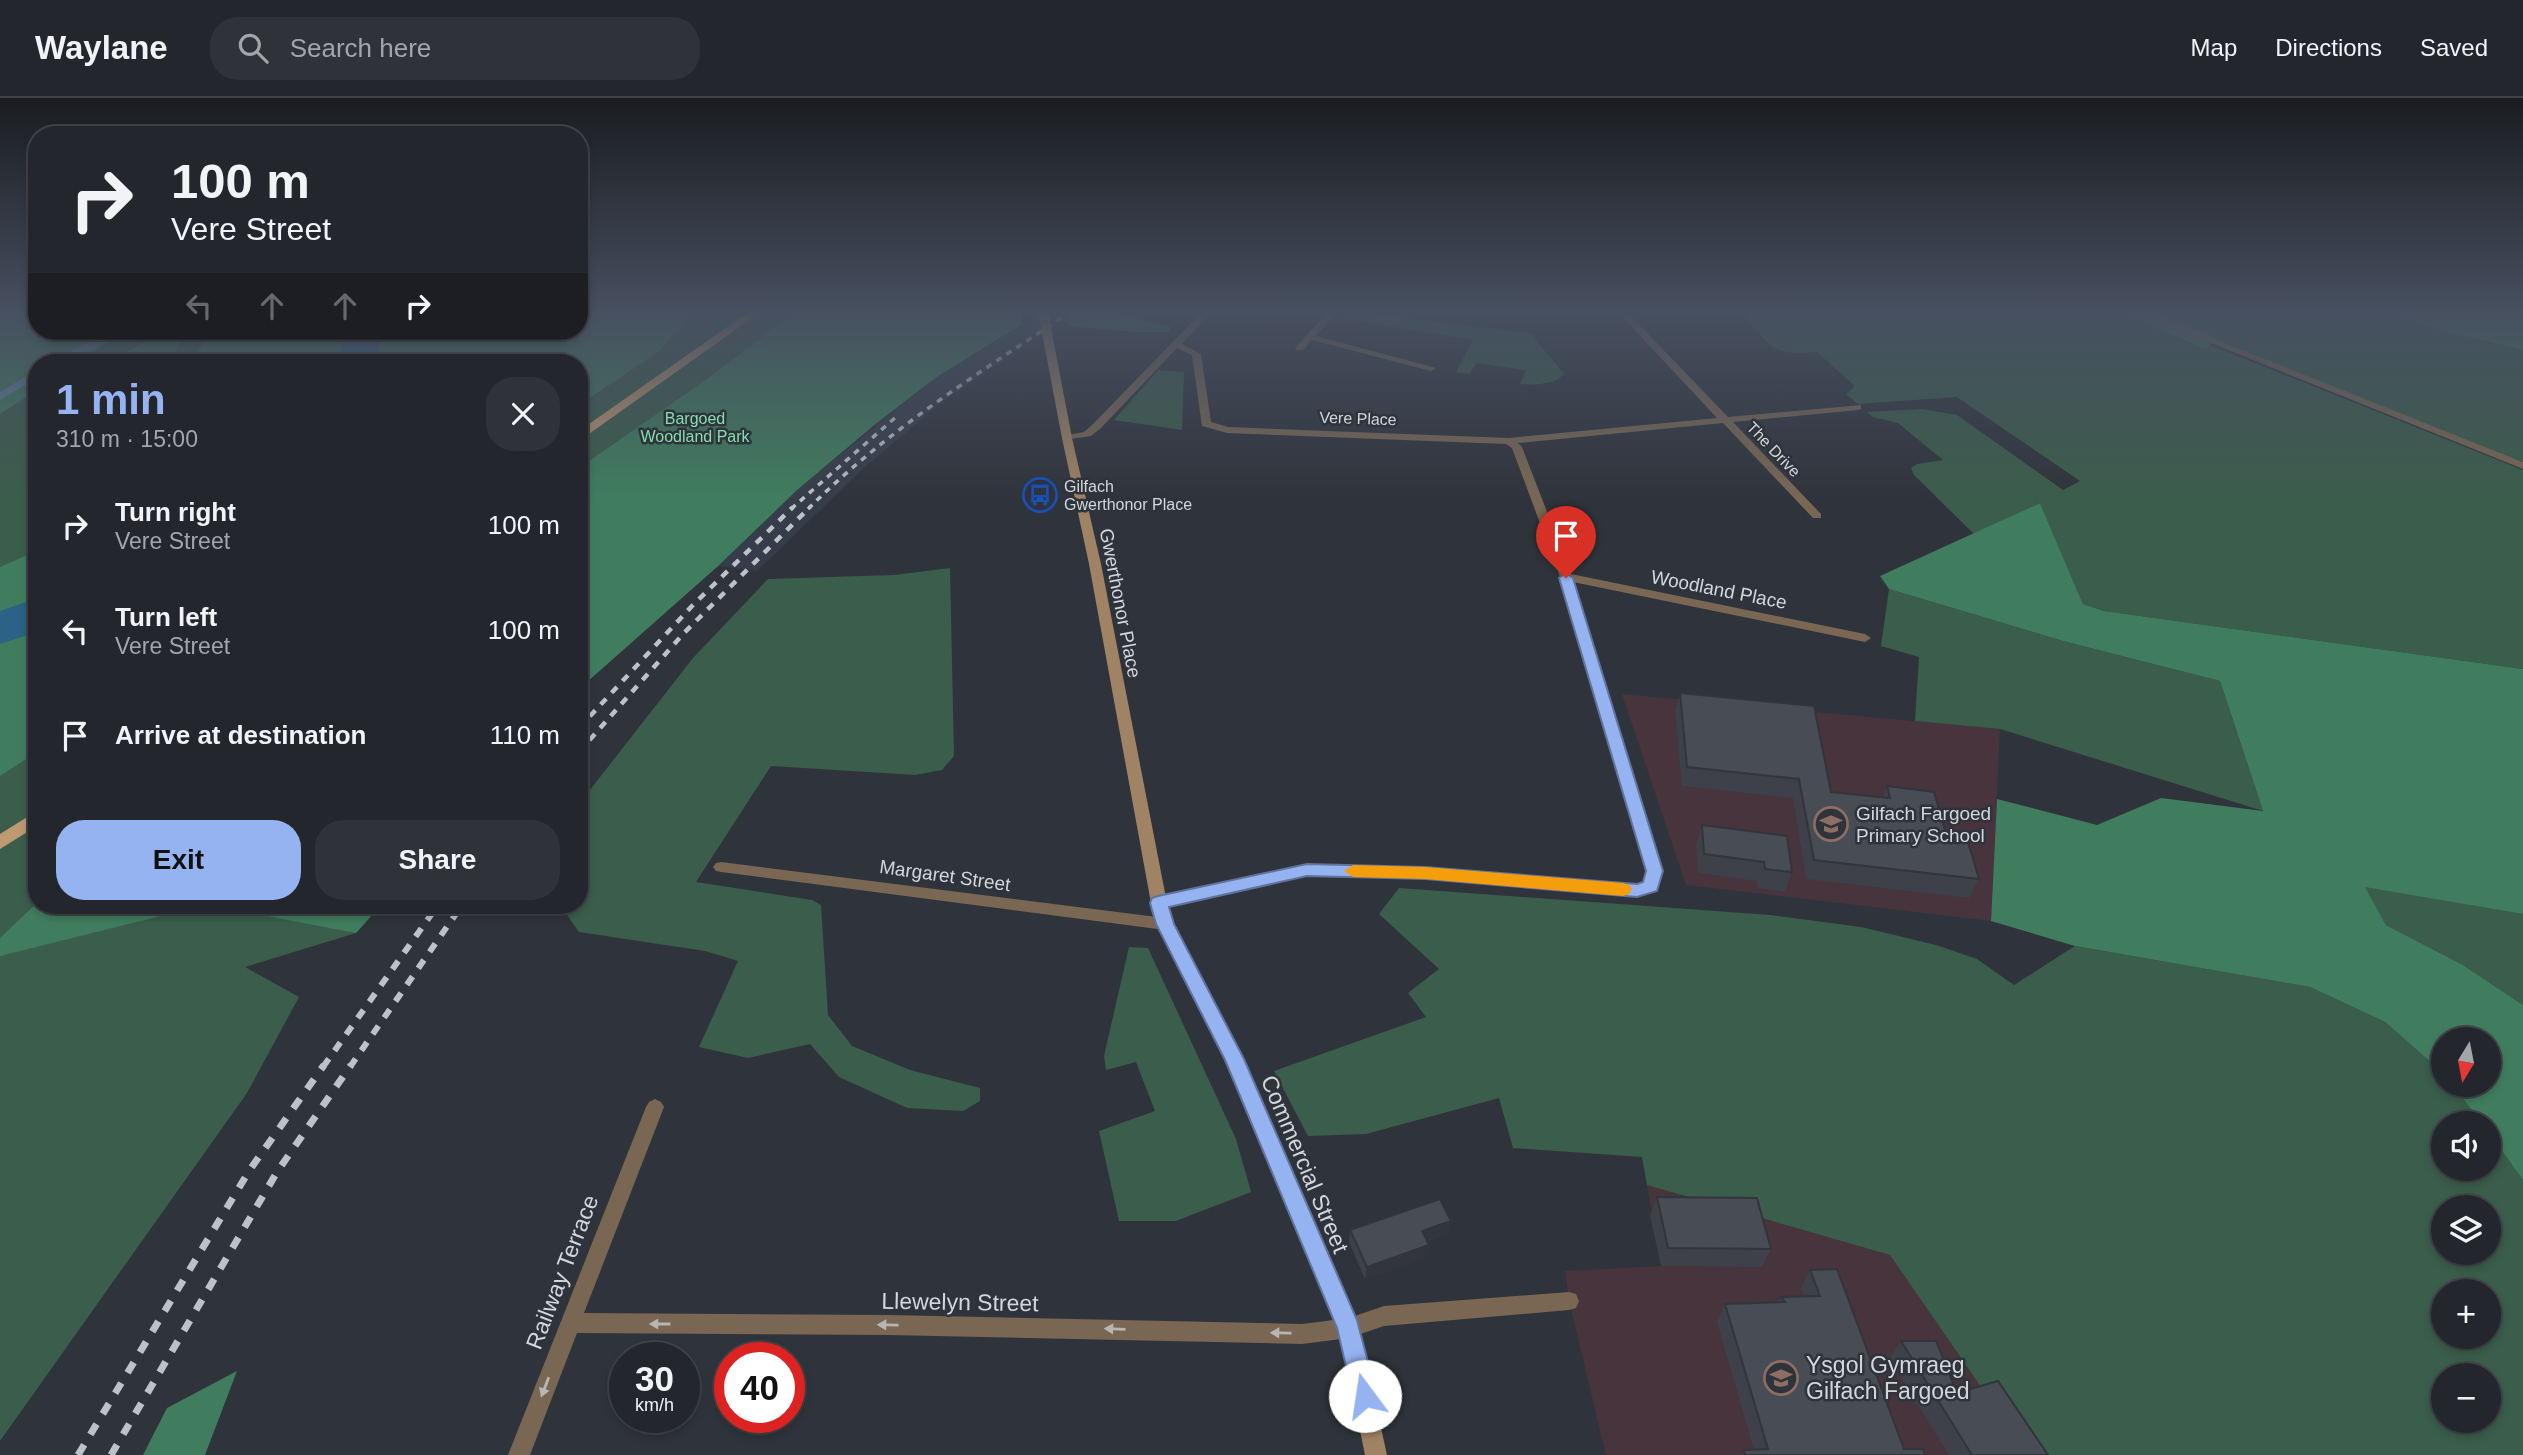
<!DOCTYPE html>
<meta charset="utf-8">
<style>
:root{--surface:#23262c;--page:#2f3238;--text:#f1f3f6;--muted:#a3a5a9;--line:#404348;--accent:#95b2f1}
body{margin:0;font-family:Arial,sans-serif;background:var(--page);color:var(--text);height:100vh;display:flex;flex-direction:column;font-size:26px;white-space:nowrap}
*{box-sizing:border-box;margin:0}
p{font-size:23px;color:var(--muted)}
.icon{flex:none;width:38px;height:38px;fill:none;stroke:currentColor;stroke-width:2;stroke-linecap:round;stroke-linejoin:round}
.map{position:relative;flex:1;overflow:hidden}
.drawer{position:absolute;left:28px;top:256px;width:560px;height:560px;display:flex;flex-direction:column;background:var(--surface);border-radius:28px;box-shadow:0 4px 10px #0003,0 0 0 2px var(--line)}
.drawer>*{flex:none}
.banner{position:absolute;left:28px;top:28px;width:560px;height:214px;border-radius:28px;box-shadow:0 4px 10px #0003,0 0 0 2px var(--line);background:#23262c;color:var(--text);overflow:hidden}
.needle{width:46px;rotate:190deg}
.fabs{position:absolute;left:2431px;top:929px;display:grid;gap:14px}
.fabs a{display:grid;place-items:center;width:70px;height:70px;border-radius:50%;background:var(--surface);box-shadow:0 4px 10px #0003,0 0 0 2px var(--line);font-size:35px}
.speed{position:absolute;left:609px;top:1244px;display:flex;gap:14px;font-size:35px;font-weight:700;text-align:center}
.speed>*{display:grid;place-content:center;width:91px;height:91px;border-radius:50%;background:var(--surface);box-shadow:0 4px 10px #0003,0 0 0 2px var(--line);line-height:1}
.speed small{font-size:18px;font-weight:400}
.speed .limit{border:10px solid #d22;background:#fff;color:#111}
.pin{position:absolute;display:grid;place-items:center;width:60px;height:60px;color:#fff;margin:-72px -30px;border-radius:50% 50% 50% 0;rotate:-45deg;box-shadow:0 0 7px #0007}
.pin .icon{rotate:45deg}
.me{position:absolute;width:77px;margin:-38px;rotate:346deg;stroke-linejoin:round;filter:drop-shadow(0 0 5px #0008)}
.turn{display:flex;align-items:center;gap:24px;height:147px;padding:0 28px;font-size:32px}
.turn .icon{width:91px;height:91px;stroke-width:2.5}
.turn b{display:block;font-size:49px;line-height:60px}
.lanes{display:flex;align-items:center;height:66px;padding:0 28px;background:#0003;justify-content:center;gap:35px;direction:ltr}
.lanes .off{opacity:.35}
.round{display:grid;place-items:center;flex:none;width:74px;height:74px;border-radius:28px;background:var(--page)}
.overview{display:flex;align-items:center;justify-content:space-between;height:119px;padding:0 28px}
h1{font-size:42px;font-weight:800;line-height:52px;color:var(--accent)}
.cta{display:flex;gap:14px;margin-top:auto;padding:14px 28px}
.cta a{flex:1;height:80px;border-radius:28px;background:var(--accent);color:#111;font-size:28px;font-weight:800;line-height:80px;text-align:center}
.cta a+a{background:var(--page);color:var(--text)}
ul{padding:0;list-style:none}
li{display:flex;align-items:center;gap:21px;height:105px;padding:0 28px}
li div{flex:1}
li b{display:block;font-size:26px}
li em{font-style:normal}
header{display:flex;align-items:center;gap:42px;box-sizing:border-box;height:98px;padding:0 35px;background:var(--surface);border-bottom:2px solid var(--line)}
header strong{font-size:33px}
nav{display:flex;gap:38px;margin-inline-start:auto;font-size:24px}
.search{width:490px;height:63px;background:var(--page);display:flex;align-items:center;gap:18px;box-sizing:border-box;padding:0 24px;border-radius:28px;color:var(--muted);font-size:26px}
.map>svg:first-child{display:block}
.built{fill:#363d4a}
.education{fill:#47343d}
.green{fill:#3b5d4b;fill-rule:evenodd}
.forest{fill:#407d5e}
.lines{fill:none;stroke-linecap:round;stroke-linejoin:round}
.stream{stroke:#5d859f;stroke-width:7}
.river{fill:#2b6285;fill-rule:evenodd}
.street{fill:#796754;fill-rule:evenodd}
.secondary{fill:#a08365;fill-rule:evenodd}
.primary{fill:#be9972;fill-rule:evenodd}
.rail-far3{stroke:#bec1c7;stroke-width:3.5;stroke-dasharray:6 6;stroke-linecap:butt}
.rail-far2{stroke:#bec1c7;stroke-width:4.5;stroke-dasharray:8 8;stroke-linecap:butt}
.rail-far1{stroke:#bec1c7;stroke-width:6;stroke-dasharray:10 10;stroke-linecap:butt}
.rail{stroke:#bec1c7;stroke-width:7;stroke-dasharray:12 12;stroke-linecap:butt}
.secondary-bridge{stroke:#a08365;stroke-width:10}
.wall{fill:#3e4149}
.shaded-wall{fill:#32353c}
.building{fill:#484c55;stroke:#32353c;stroke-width:2}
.oneway{fill:#b8b5b2}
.route{fill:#95b2f1;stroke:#61749d;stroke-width:2}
.slow{fill:#f59e0b}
.labels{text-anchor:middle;stroke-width:5;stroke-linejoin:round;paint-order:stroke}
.far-park-label{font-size:16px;fill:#84dfaf;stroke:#2f333b}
.far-street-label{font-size:16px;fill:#d3d6db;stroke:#2f333b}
.far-poi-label{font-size:16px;fill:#d3d6db;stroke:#2f333b;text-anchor:start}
.street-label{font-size:19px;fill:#d3d6db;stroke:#2f333b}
.poi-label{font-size:19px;fill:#d3d6db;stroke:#2f333b;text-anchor:start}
.near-street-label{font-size:23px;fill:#d3d6db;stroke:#2f333b}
.near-poi-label{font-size:23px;fill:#d3d6db;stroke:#2f333b;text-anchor:start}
</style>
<header>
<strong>Waylane</strong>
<div class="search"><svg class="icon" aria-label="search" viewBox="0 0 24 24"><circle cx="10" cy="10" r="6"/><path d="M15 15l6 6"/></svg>Search here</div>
<nav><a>Map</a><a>Directions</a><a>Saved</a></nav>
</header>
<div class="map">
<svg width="2523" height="1357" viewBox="0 0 2523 1357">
<rect width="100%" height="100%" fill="#2f333b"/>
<!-- built -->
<path class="built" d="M1044,213h36l-134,88 -80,67 -109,105 -39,-5 79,-76 138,-112z"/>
<!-- education -->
<path class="education" d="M1622,596l378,35 -9,192 -305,-36z
M1647,1087l243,70 138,200h-422l-37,-154 -4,-30 96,-5z"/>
<!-- green -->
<path class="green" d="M0,213h37v20h542v-20h442l1,13 -87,54 -62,48 -76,64 -79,76 -139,123v-327h-542v543h344l-25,28 -111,34 54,30 -52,96 -247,348z
M1346,213l184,22 34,41c-9,11 -31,11 -44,10l6,-14 -50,-7 -6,11 -14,-2 17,-32 -133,-22z
M1746,213h368l92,38 4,-4 313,125v199l-419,-58 -21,-7 -43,-101 -66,31 -60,-59 -3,-7 6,-4 26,-4 -45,-37 -25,-6 -6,-5 55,-3 35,6 106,75 17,-9 -123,-84 -99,7 -12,-10 9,-8 -38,-34c-41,3 -45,-2 -71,-34z
M2152,213h243l36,17 92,22v112l-308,-122 1,-2z
M1158,272l26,2 -2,58 -68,-10z
M950,470l4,188 -12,14 -27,5 -144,-9 -75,116 116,18 9,5 7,110 24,31 58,24 70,18v13l-17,10 -56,-3 -68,-31 -29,-33 -62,14 -49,-11 39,-86 -33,-10 -126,-19 -19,-27h19v-101l114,-146 75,-79 126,-4z
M1889,491l174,52 157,40 43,130 -263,-82 -85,-8 4,-64 -38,-11z
M2364,788l159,28v91l-60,-40 -77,-40z
M1399,790l371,27 91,12 75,18 41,14 37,26 61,-39 235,41 75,35 58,51v12h10l28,38 -38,1v45h45l1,-36 34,47v275h-495l-138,-200 -243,-70 -5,-28 -129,-9 -14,-50 -133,36 -58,2 -34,-65 152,-54 -18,-24 31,-24 -60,-55zM2443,1110h45v45h-45zM2443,1194h45v45h-45zM2443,1278h45v45h-45z
M1129,849l19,1 88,191 15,53 -75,29h-57l-20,-90 56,-20 -19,-49 -30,8 -2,-14z"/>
<!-- forest -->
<path class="forest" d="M0,213h37v20h89l-48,31h-41v28l-37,24z
M579,213h116l-37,41 -79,53v-43h-386l10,-20 14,-11h362z
M796,213h225l1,13 -87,54 -62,48 -76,64 -79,76 -139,123v-221l124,-86z
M1080,213h28l63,16 -3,5h-32l-67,-6 -2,-8z
M2114,213h38l65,27 -11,11z
M2395,213h128v39l-92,-22z
M166,233h24l-5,3 -16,28h-62z
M2040,405l43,101 21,7 419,58v245l-158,-27 21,38 77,40 60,40v175l-34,-47 -1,-9 -7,-1 -28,-38h35v-45h-45v33l-58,-51 -75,-35 -235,-41 -84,-25 6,-122 100,26 64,-27 102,13 -43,-130 -157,-40 -174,-52 -9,-13z
M37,453v201l-37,24v-209z
M37,805v2h168l-205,51v-18z
M209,807h172l-25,28z
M237,1273l-32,84h-62l24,-47z"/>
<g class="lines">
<!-- stream -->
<path class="stream" d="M57,264l64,-31
M0,298l37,-22"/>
<!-- river -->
<path class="river" d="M343,233h37l-2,31h-38z
M37,500v34l-37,12v-33z"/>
<!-- street -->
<path class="street" d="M1203,213h9l-30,33 19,10 10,68 17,5 281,11 208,-20 -100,-107h9l102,106 133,-12v4l-3,1 -125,12 88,92v4h-8l-90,-95 -205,20 4,4 49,127 294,60 6,4 -6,4 -292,-60 90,289 -7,20 -19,6 -212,-19 -118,-3 -148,34 -5,-2 -3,-4 3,-4 5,-2 148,-32 118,3 212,17 7,-2 3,-12 -87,-294 -48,-129 -6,-4 -279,-11 -25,-7 -10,-71 -15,-7 -76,80 -10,8 -28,4v-4l21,-4 9,-8z
M1329,213h9l-22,25 120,32 -5,3 -119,-31 -9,10h-6l-2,-2z
M2132,213h12l379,151v7z
M721,764l444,56 6,2 2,4 -2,4 -6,2 -444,-58 -5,-1 -3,-4 3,-4z
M655,1001l6,3 3,5 -80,206 304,2 414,9 47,-6 35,-12 185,-14 7,2 3,7 -3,7 -7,2 -185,16 -35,12 -47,6 -414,-9 -311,-2 -47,122h-22l138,-348 3,-5z"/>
<!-- secondary -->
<path class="secondary" d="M1048,237l5,3 19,100 29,126 66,339 6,21 71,135 115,269 28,127h-22l-26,-127 -112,-269 -70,-135 -6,-21 -62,-339 -27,-126 -19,-100z"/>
<!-- primary -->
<path class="primary" d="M750,213h12l-183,130v-10z
M37,713v15l-37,23v-15z"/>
<!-- rail-far3 -->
<path class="rail-far3" d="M791,411l105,-92
M808,411c79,-79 172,-137 264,-198"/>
<!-- rail-far2 -->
<path class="rail-far2" d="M579,630l113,-122 101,-99
M579,654l105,-119 126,-126"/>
<!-- rail-far1 -->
<path class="rail-far1" d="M323,969l115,-162
M350,969l112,-162"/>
<!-- rail -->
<path class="rail" d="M78,1357l171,-284 75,-106
M111,1357l166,-283 74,-107"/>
<!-- secondary-bridge -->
<path class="secondary-bridge" d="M1043,213l5,27"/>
</g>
<!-- wall -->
<path class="wall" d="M1680,595l151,99 52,5 4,-11 58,44 34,49 -10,19 -163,-19 -13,-81 -111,-12 -7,-74z
M1702,727l90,47 -7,20 -27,-4 -1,-7 -59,-8 -2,-29z
M1657,1099l114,52 -9,18 -101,-1 -11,-50z
M1350,1132l98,3 -21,8 2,4 -2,12 -62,22 -16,-37z
M1810,1172l94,179 21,6h-184l3,-5h10l-37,-128 8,-18 53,-2 3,-5h23l-3,-9z
M1901,1243l56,52 91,62h-99l-60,-96z"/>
<!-- shaded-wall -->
<path class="shaded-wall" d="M1451,1123l-3,12 -28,10 2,-12z
M1429,1147l-2,12 -62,22 2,-12z"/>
<!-- building -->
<path class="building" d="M1680,595l134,13 17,86 59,6 -3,-12 47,6 11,38 20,2 14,47 -165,-19 -15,-81 -112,-12z
M1702,727l85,11 5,36 -27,-3 -1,-7 -60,-8z
M1657,1099l100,1 14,51 -103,-1z
M1440,1101l11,22 -29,10 7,14 -62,22 -17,-37z
M1837,1171l67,180h19l2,6h-180l-1,-5 24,-1 -43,-145 60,-2 -4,-5 39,-1 -10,-26z
M1901,1243h35l21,52 41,-12 50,74h-76z"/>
<!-- one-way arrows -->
<defs><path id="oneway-solid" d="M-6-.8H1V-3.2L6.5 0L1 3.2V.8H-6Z" transform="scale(1.75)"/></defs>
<g class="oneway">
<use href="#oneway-solid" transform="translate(660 1226) rotate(-180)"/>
<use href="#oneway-solid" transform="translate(888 1227) rotate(-179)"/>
<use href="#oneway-solid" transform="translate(1115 1231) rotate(-178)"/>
<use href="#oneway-solid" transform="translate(1281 1235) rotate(-179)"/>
<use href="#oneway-solid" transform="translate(545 1289) rotate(111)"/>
</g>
<!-- sky -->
<linearGradient id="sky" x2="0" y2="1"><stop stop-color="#1a1c20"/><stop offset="0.53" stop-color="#475060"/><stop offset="1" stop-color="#475060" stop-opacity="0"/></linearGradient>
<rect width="2523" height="403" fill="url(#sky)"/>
<!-- route -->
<path class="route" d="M1566,475l7,5 90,293 -6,20 -20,6 -212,-18 -118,-3 -138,31 5,17 70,135 113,261 20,76 -4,8 -8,4 -8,-4 -4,-8 -16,-68 -112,-268 -69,-136 -6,-21 2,-5 6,-2 149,-32 118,3 212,17 6,-2 3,-11 -87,-293z"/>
<!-- slow -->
<path class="slow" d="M1353,767l72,2 198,16 6,2 3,4 -3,5 -6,2 -198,-17 -72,-2 -9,-6z"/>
<!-- icons -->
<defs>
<g id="bus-ring" transform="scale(1.75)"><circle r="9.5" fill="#2f333b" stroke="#1a4fb4" stroke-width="1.5"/><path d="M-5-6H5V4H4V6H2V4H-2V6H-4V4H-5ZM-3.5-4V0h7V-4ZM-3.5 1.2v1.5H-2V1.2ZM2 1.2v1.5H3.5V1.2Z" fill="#1a4fb4"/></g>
<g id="school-ring" transform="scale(1.75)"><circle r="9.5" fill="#2f333b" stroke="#8d6e63" stroke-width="1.5"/><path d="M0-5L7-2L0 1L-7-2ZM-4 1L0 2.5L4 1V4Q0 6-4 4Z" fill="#8d6e63"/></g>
</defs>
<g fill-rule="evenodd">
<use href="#bus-ring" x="1040" y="397"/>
<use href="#school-ring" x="1831" y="726"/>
<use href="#school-ring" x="1781" y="1280"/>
</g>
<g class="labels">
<!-- far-park labels -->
<g class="far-park-label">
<text x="695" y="326">Bargoed<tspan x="695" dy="18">Woodland Park</tspan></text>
</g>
<!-- far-street labels -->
<g class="far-street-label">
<text transform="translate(1358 320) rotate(2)" y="6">Vere Place</text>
<text transform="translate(1774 351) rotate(46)" y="6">The Drive</text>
</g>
<!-- far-poi labels -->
<g class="far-poi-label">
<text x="1064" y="394">Gilfach<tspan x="1064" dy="18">Gwerthonor Place</tspan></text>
</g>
<!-- street labels -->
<g class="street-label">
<text transform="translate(1719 491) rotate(11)" y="7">Woodland Place</text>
<text transform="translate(1121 505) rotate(79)" y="7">Gwerthonor Place</text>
<text transform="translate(945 777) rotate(8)" y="7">Margaret Street</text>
</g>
<!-- poi labels -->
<g class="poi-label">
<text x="1856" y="722">Gilfach Fargoed<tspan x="1856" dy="22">Primary School</tspan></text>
</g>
<!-- near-street labels -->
<g class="near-street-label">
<text transform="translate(1305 1066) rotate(67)" y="8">Commercial Street</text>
<text transform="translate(562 1174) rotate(-69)" y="8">Railway Terrace</text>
<text transform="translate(960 1204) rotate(1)" y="8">Llewelyn Street</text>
</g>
<!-- near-poi labels -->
<g class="near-poi-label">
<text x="1806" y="1275">Ysgol Gymraeg<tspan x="1806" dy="26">Gilfach Fargoed</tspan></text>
</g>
</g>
</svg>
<div class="fabs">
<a><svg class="needle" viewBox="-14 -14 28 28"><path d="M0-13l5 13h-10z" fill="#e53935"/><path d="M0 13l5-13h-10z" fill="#a3a5a9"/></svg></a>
<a><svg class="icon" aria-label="sound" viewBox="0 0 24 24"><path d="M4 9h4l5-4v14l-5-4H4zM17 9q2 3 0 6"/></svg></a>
<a><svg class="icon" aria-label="layers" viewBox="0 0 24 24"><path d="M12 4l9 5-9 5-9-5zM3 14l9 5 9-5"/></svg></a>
<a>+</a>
<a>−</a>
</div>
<div class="speed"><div>30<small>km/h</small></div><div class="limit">40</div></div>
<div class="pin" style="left:1566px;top:480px;background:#d93025"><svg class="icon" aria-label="arrive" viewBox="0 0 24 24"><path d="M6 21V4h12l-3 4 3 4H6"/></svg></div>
<svg class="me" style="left:1365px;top:1298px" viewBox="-20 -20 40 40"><circle r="19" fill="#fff"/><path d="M0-13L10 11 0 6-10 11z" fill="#95b2f1"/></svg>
<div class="banner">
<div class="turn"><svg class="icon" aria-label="right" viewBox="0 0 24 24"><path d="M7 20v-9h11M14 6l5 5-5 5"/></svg><div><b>100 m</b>Vere Street</div></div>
<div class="lanes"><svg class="icon off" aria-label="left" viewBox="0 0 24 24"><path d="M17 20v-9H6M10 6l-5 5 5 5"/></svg><svg class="icon off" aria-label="ahead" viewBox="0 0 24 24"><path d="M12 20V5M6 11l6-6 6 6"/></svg><svg class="icon off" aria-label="ahead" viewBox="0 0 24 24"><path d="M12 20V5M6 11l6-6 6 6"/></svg><svg class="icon" aria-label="right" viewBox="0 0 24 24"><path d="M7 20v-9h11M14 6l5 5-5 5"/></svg></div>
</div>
<section class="drawer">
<div class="overview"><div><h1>1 min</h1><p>310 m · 15:00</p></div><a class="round"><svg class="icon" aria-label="close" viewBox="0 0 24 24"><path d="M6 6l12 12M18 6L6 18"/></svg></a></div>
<ul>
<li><svg class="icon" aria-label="right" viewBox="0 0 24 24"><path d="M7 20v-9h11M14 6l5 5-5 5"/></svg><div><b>Turn right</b><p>Vere Street</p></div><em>100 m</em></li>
<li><svg class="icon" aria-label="left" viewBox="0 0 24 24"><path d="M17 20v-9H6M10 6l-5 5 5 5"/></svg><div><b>Turn left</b><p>Vere Street</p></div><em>100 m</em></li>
<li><svg class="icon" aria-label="arrive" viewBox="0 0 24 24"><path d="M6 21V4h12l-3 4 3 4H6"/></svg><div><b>Arrive at destination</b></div><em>110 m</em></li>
</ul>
<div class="cta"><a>Exit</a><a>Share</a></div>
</section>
</div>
